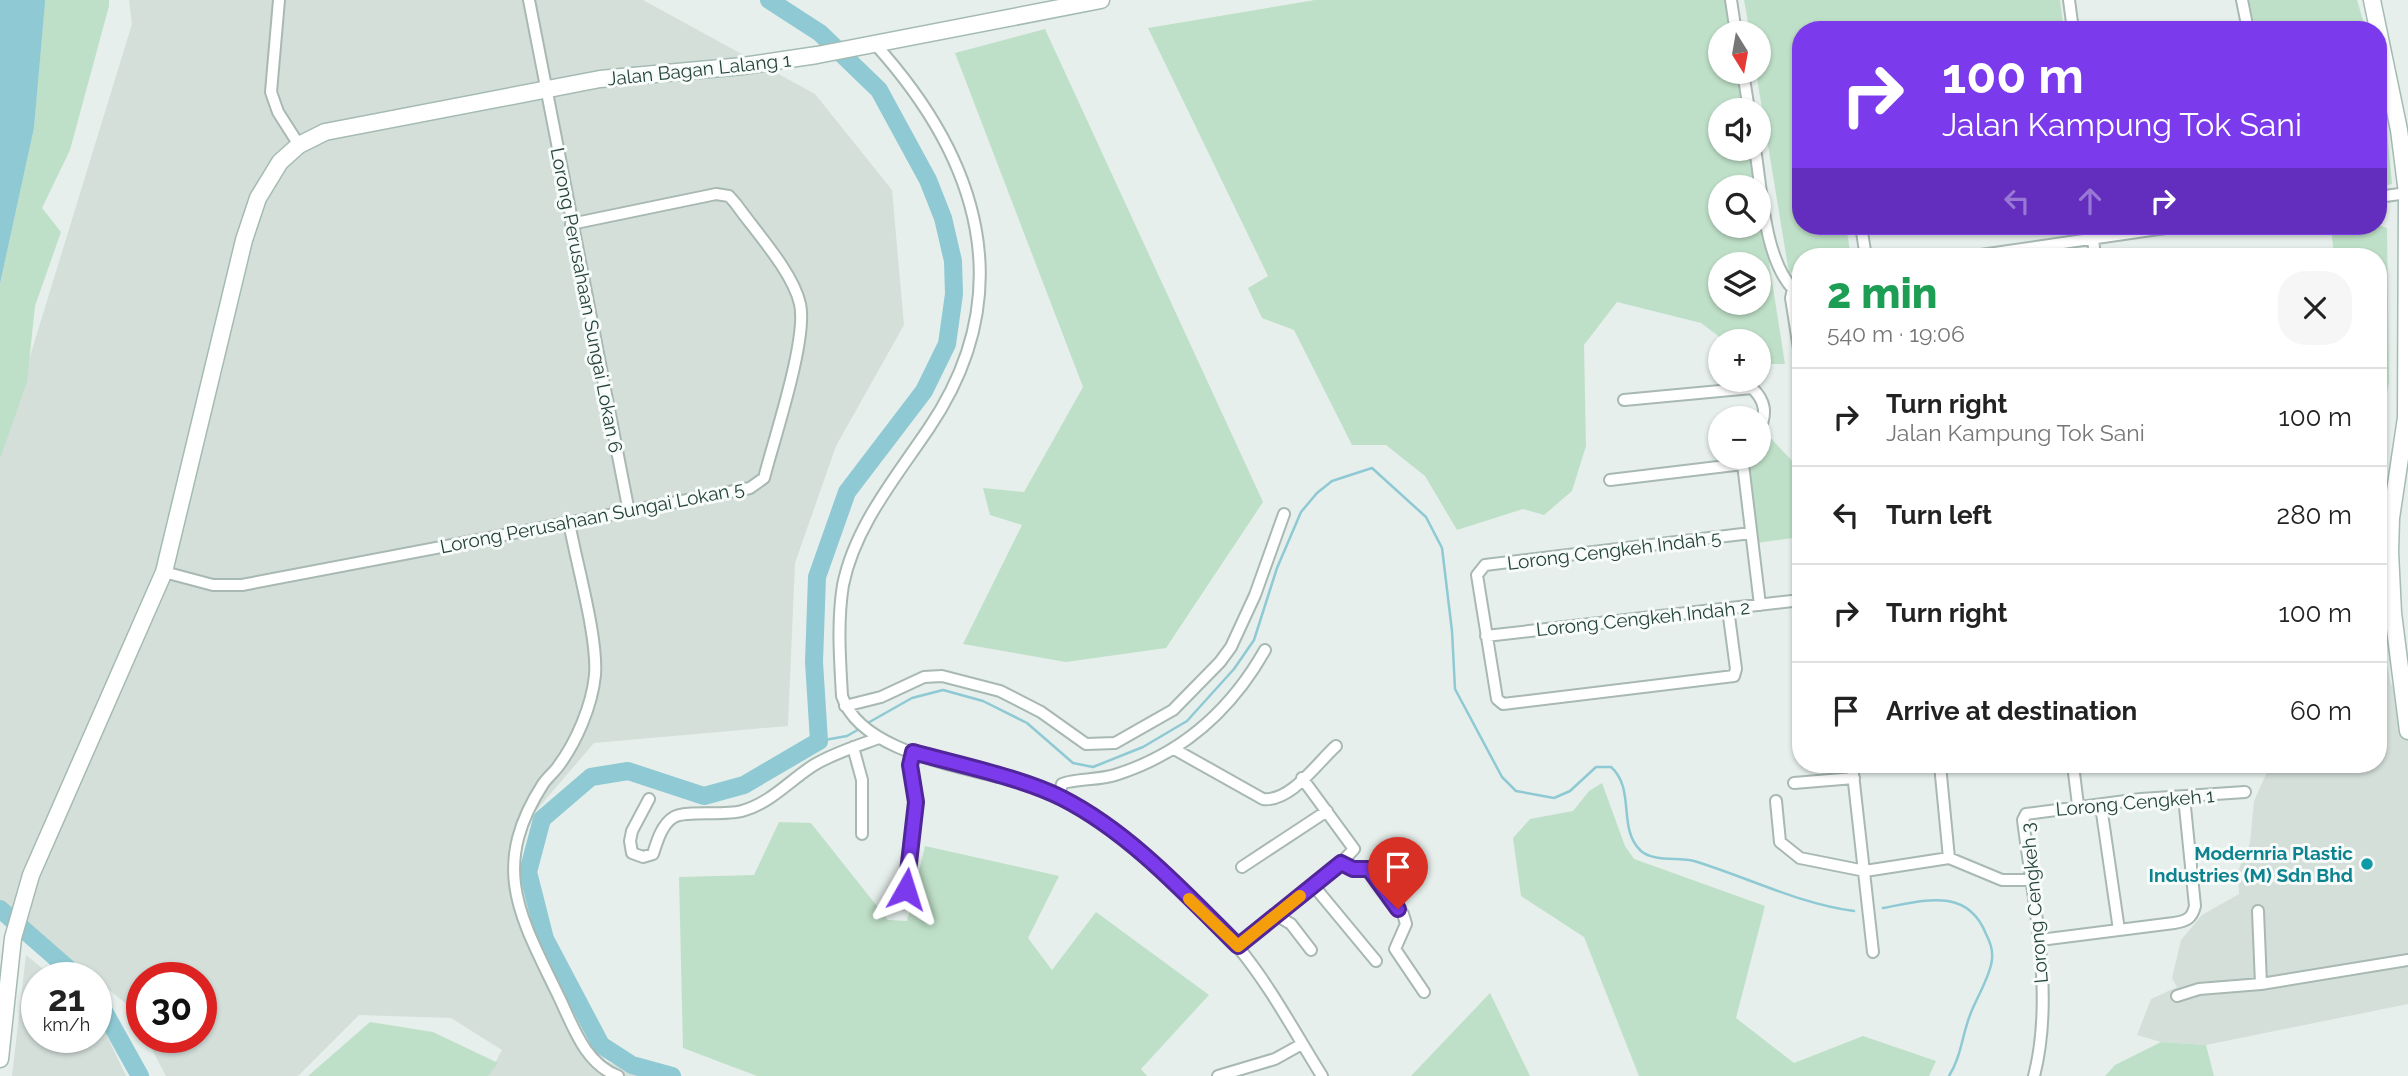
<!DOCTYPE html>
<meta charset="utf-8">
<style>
:root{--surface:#fff;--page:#f6f6f6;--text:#222;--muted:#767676;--line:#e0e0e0}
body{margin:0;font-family:Raleway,sans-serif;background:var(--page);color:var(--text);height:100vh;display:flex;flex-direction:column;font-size:26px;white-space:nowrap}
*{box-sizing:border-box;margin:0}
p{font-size:23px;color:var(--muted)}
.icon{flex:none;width:38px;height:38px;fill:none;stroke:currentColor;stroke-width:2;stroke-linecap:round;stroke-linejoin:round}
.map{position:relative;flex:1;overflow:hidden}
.side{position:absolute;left:1792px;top:248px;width:595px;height:525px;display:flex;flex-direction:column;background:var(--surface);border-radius:28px;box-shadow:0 2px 5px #0004}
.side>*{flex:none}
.banner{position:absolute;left:1792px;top:21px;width:595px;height:214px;border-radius:28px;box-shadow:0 2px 5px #0004;background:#7c3aed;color:#fff;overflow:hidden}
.needle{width:46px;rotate:169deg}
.tools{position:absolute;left:1708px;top:21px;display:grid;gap:14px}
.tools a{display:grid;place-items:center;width:63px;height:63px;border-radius:50%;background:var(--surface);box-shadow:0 2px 5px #0004;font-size:35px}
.speed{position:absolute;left:21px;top:962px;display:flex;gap:14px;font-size:35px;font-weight:700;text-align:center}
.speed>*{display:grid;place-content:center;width:91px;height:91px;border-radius:50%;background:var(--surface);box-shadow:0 2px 5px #0004;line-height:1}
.speed small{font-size:18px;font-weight:400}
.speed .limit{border:10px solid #d22;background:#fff;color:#111}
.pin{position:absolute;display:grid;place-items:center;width:60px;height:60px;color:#fff;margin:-72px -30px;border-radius:50% 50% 50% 0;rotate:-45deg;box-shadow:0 0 7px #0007}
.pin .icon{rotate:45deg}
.me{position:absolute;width:77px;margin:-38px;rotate:6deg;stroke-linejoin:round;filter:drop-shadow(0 0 5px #0008)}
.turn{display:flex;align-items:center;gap:24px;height:147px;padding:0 35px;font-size:32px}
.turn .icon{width:91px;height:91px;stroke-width:2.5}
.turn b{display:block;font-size:49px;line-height:60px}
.lanes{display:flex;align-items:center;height:66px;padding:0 35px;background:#0003;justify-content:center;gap:35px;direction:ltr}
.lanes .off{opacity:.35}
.round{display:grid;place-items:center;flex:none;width:74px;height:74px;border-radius:28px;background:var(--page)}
.headline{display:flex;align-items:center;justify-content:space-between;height:119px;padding:0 35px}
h1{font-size:42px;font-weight:800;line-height:52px;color:#1e9e55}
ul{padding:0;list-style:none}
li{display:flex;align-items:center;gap:21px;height:98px;padding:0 35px;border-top:2px solid var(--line)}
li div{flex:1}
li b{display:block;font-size:26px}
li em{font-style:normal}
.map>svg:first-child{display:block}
.built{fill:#d4dfda}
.green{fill:#bfe0c8;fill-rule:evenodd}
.water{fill:#8ec9d4}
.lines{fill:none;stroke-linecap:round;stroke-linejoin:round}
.stream{stroke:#8ec9d4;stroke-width:2.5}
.river{stroke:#8ec9d4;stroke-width:18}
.minor-casing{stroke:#a8b8b2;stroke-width:14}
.secondary-casing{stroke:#a4bbb3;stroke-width:19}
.minor{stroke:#fff;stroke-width:10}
.secondary{stroke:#fff;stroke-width:16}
.route-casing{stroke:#51269a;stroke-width:18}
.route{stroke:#7c3aed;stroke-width:12}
.slow{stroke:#f59e0b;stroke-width:12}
.culture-dot{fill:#0f9aa8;stroke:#f7fbf9;stroke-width:2.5}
.labels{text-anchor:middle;stroke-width:6;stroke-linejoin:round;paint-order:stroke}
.street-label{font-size:19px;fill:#24423a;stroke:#f7fbf9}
.culture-label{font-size:19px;font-weight:bold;fill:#0d838f;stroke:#f7fbf9;text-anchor:end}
</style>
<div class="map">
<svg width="2408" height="1076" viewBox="0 0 2408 1076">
<rect width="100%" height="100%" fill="#e6efeb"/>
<!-- built -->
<path class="built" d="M129,0h514l172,94 77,96 12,135 -68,121 -41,117 -7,163 -194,17 -73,85 -2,47 17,63 50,99 20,24 34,15h-152l14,-26 -51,-32 -92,-3 -61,61h-132l-20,-38h55v-60h-59v52l-13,-24 -129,-104v-448l132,-430z
M2378,619l13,66h17v319l-202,41 -45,-3 -24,-7 14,-36 26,-12 -5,-9 9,-38 21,-25 37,-21 -1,-23 12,-28 4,-42 16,-36h108z
M26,955l28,23h-17v60h59v-25l30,63h-114z"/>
<!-- green -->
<path class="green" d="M45,0h64v6l-39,144 -28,58 19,24 -26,74 -8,76 -27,77v-175l34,-156z
M1315,0h412l5,33h-12v39h18l6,38h-24v39h31l6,38h-37v39h39v-28l26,166h-26v-23h-34l-24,-18 -84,-21 -33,43 2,101 -14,45 -28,24 -21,-6 -66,21 -32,-54 -39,-31h-34l-58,-115 -32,-12 -14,-30 20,-12 -120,-248zM1720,264h39v39h-39z
M1744,0h316l4,30h-263v196h45l5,31h-50v14l-12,2 -33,-201h3v-39h-9z
M2249,0h108l9,30h-111z
M1045,29l218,473 -97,146 -100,14 -103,-18 59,-119 -32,-10 -7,-27 41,4 59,-105 -128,-334z
M2378,103l9,27 5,54 -14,3z
M2378,225l9,3 2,153 -11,66v-190h-44l-3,-31z
M1763,430l34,36 4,71 -45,6 -9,-78 4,-8h8v-18z
M1602,783l23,63 9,13 131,47 -29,112 58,45 69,-27 73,25 -7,15h-290l-55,-139 -63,-41 -8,-58 17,-19 43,-8 16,-20z
M779,822l32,1 77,97 19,1 18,-75 134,30 -31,62 24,32 44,-58 113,83 -68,74 6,7h-390l-74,-28 -4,-171 75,-2z
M1490,993l40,83h-119z
M370,1022l63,10 65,31 -10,13h-180z
M2161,1042l45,3 8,31h-109l10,-11z"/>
<!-- water -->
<path class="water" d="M0,0h45v3l-11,125 -34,156z"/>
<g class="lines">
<!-- stream -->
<path class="stream" d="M866,724l46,-26 31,-8 40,11 44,22 46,40 20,4 50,-20 44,-26 47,-52 20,-29 23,-72 24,-56 16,-19 15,-12 40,-13 54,49 16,31 10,83 3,58 47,88 14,14 38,7 16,-7 26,-24h15c25,22 6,62 30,84 13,11 37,6 53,10 53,16 105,43 160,50
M819,741l28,-5 14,-8
M1883,908c39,-7 84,-22 103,26 5,10 8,19 5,31 -4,17 -15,34 -21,50 -8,21 -9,42 -21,61"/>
<!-- river -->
<path class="river" d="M0,909l79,69
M96,997l44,79
M672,1076l-40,-11 -31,-20 -56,-106 -17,-67 14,-53 49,-42 37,-6 76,25 40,-11 75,-44 -5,-79 3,-85 30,-85 77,-101 23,-47 7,-50 -1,-33 -10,-43 -15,-38 -49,-90 -59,-57 -51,-33"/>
<!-- minor casing -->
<g class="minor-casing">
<path id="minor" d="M279,0l-8,92 7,20 21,33
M529,0l100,512
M1731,0l5,33
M2069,0l4,30
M2242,0l6,30
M875,44c104,115 146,248 54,384 -33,49 -74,98 -86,157 -6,37 -3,75 -1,111 22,68 162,73 219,101 53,26 140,104 177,150 33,40 57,86 84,129
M1743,72l6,38
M1755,149c7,41 9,109 38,140
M2378,197l29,-4
M1861,226l5,31
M2093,239l2,18
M1967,257l212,-31
M1793,289l-2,9 10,64
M1624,400l128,-12c14,13 15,26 7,43
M1747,457l-4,7 17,141
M1610,480l133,-16
M569,522c7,40 29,115 26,153 -3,31 -19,68 -38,93 -4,5 -10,10 -14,16 -54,84 -23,132 16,213 14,29 26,67 59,79
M164,572l49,13h29l508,-97 14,-10c10,-39 44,-140 36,-174 -7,-32 -45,-73 -64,-100l-7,-8 -13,-2 -145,30
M1728,609l8,60 -2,7 -231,28 -6,-5 -20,-124 8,-10 266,-32
M1486,636l315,-36
M845,706l36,-9 43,-20 18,-1 58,15 41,21 45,32 29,-1 58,-33 47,-48 11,-15 24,-52 29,-81
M853,747l9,33v54
M1174,749l89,50c28,3 54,-36 73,-53
M1852,765l21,187
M1940,765l9,93
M2073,765l5,40
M1794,783l60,-5
M1059,796l3,-12c9,-5 38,-4 53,-9 67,-21 116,-65 150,-125
M649,799l-17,32 -2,10 2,12 11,4 10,-3c4,-13 9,-30 21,-37 12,-7 49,-1 68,-6 29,-8 48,-31 72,-46 20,-12 43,-19 65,-27
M1776,801l4,41 20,16 65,13 84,-13 53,22h29
M2102,813l17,117
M1341,863l12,6h16l34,45 3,10 -11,25 29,43
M1242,867l85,-56
M1313,885l63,76
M906,889l10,-87 -6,-37 3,-13
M2258,911l3,73
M1276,915l15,9 20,26
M2040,940l134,-17c12,-2 18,-4 21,-17l-11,-109
M1238,946l103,-83 13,-14 -52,-71
M2177,996l22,-7 62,-5 147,-24
M1218,1076l57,-17 27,-15
M2034,1076c21,-81 -1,-175 -11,-256l3,-6 115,-15 104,-7"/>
</g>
<!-- secondary casing -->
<g class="secondary-casing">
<path id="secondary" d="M2372,0l27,130 8,63 -1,225 -15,100 -1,34 3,61 15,118
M0,1059l13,-121 18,-63 133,-303 80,-332 14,-42 22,-36 19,-17 26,-13 275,-53 143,-13 74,-11 284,-55"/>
</g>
<!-- minor -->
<use href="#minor" class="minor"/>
<!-- secondary -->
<use href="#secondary" class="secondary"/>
</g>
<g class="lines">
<!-- route casing -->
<g class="route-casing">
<path id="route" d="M906,889l10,-87 -6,-37 3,-13c43,12 110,26 149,46 67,34 123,95 176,148l103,-83 12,6h16l29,40"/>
</g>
<!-- route -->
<use href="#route" class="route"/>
<!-- slow -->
<path class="slow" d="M1189,899l49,47 62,-50"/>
</g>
<!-- markers -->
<circle class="culture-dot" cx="2367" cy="864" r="7"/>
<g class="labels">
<!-- street labels -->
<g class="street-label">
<text transform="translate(699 69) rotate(-6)" y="7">Jalan Bagan Lalang 1</text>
<text transform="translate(587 300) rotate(79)" y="7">Lorong Perusahaan Sungai Lokan 6</text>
<text transform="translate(592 517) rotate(-11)" y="7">Lorong Perusahaan Sungai Lokan 5</text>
<text transform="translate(1614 550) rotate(-7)" y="7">Lorong Cengkeh Indah 5</text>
<text transform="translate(1643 618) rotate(-6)" y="7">Lorong Cengkeh Indah 2</text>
<text transform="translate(2135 802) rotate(-5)" y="7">Lorong Cengkeh 1</text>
<text transform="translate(2034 903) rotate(-95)" y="7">Lorong Cengkeh 3</text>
</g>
<!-- culture labels -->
<g class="culture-label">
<text x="2353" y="860">Modernria Plastic<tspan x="2353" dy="22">Industries (M) Sdn Bhd</tspan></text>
</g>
</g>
</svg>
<div class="tools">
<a><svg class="needle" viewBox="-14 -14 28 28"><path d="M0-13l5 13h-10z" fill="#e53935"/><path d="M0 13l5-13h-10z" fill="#767676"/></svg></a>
<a><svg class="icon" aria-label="sound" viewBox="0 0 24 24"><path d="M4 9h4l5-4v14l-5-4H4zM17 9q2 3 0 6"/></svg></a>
<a><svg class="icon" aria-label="search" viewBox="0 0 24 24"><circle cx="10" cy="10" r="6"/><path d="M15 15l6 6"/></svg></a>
<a><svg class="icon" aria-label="layers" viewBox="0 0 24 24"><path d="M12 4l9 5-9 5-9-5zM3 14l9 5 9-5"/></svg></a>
<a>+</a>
<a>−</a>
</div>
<div class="speed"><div>21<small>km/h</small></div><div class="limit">30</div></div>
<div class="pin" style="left:1398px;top:909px;background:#d93025"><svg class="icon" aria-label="arrive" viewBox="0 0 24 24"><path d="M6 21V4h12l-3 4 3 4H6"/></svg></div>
<svg class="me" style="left:906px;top:889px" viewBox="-20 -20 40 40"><path d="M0-17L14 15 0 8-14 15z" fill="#7c3aed" stroke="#fff" stroke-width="4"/></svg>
<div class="banner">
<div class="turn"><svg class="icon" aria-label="right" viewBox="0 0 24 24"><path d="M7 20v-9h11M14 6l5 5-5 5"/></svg><div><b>100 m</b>Jalan Kampung Tok Sani</div></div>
<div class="lanes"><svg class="icon off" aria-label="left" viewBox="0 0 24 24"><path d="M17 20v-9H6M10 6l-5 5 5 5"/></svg><svg class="icon off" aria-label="ahead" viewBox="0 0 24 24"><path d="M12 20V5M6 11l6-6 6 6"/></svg><svg class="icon" aria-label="right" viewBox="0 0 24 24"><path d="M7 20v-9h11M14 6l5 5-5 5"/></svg></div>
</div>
<section class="side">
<div class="headline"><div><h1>2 min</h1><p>540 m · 19:06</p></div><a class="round"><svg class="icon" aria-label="close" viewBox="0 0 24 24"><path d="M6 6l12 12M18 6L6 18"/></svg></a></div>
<ul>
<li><svg class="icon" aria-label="right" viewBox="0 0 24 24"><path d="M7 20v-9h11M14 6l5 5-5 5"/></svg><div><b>Turn right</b><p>Jalan Kampung Tok Sani</p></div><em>100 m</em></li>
<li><svg class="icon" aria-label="left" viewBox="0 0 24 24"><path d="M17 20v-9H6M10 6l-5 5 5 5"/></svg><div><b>Turn left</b></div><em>280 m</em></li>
<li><svg class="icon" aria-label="right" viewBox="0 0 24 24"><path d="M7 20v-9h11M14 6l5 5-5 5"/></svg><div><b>Turn right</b></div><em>100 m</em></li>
<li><svg class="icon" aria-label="arrive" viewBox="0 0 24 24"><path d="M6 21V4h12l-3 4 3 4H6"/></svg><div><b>Arrive at destination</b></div><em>60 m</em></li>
</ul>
</section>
</div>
